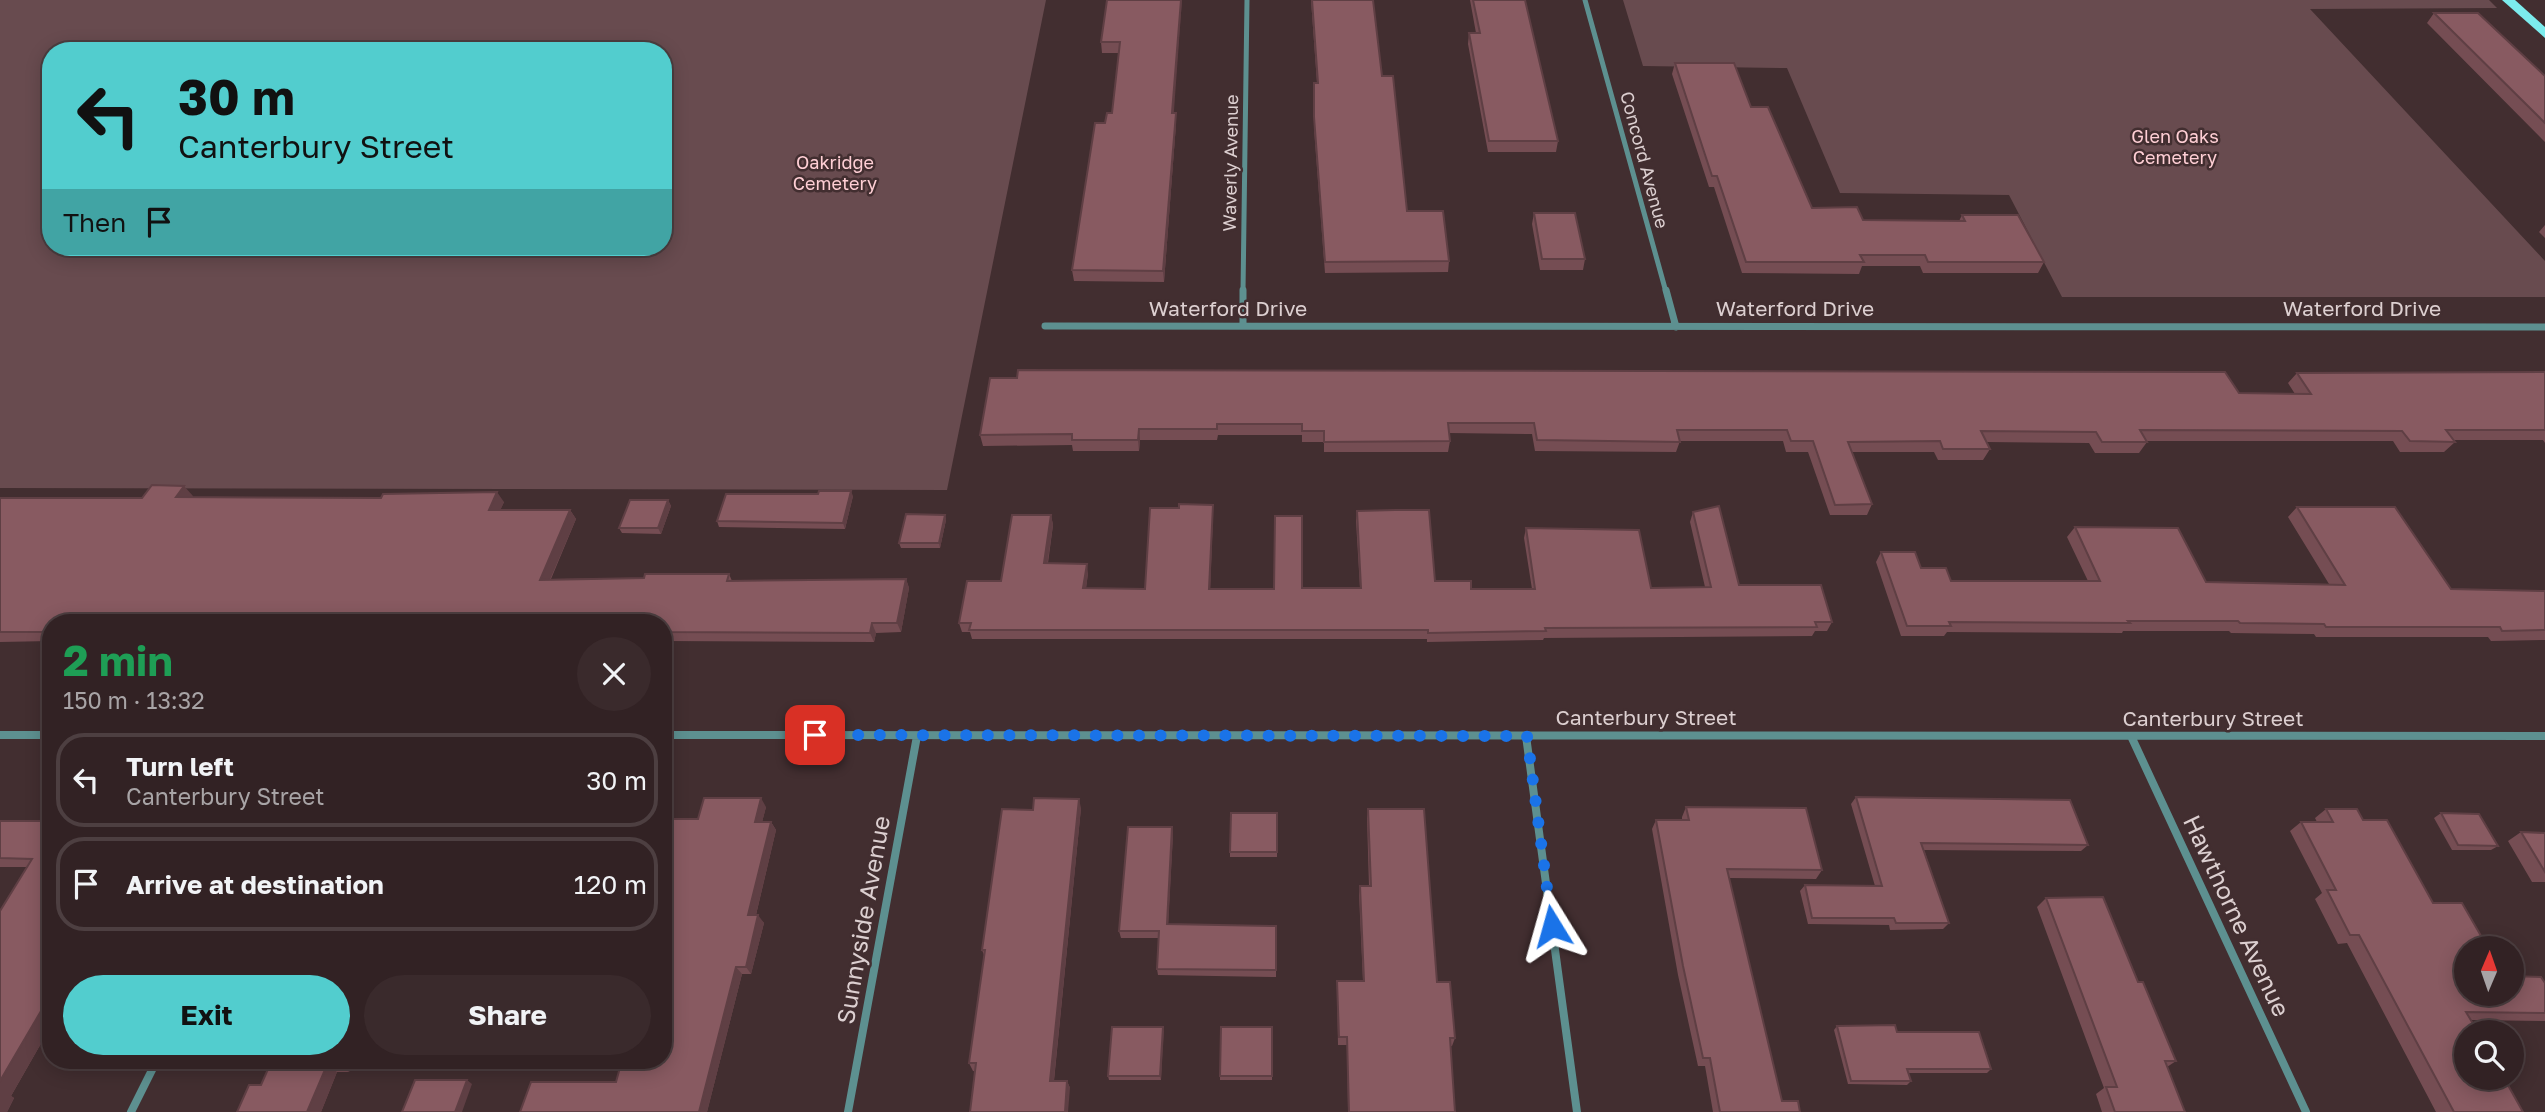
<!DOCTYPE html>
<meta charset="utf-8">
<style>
:root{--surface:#322224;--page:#3a2a2c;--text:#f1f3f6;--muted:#a8a4a6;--line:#4d3f41;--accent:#52cdce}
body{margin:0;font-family:"Golos Text",sans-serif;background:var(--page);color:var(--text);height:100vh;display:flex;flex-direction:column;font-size:26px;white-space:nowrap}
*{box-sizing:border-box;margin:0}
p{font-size:23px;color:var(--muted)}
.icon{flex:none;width:38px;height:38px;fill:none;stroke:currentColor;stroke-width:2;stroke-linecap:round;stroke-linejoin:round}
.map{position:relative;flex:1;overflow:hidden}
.details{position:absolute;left:42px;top:614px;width:630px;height:455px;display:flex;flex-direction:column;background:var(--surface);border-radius:28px;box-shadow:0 4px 18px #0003,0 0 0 2px var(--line)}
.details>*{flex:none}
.top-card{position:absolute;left:42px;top:42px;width:630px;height:214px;border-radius:28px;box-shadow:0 4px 18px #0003,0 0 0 2px var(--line);background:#52cdce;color:#111;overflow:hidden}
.needle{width:46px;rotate:2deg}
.fabs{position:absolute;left:2454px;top:936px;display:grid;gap:14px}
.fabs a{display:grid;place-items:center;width:70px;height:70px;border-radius:50%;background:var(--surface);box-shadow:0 4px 18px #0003,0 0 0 2px var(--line);font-size:35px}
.pin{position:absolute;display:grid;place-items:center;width:60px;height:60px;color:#fff;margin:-30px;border-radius:14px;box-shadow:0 4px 10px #0006}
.me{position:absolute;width:77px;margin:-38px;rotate:352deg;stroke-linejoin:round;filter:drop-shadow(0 0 5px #0008)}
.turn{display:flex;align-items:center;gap:24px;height:147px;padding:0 21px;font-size:32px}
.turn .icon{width:91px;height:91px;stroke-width:2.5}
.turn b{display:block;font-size:49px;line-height:60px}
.then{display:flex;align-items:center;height:66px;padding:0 21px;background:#0003;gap:14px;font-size:26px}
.round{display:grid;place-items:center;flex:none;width:74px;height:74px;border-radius:37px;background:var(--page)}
.overview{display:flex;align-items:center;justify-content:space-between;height:119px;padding:0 21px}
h1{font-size:42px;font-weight:700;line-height:52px;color:#1e9e55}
.button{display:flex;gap:14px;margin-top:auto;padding:14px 21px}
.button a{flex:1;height:80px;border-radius:42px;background:var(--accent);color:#111;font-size:28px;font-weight:700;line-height:80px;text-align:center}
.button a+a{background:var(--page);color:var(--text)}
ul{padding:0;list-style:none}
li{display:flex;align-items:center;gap:21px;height:94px;margin:0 14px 10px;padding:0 7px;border:4px solid var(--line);border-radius:28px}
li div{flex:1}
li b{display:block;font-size:26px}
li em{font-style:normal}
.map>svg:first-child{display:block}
.green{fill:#684b4f;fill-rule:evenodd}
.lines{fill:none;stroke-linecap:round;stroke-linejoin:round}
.minor-far2{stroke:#5d9090;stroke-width:5}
.minor-far1{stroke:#5d9090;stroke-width:7}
.minor{stroke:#5d9090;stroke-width:8}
.primary{fill:#7ceced;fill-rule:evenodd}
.wall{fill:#754d53}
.shaded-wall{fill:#5f3f44}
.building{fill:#885a61;stroke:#5f3f44;stroke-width:2}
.route{stroke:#1a73e8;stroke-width:12;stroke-dasharray:0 21.6}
.labels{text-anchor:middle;stroke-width:5;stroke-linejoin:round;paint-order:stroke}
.far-park-label{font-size:18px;fill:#ffcfd5;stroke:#422e30}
.far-street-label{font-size:18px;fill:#dccfd0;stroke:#422e30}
.street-label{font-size:21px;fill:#dccfd0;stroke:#422e30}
.near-street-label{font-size:24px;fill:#dccfd0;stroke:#422e30}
</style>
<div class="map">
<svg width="2545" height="1112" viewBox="0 0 2545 1112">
<rect width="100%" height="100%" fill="#422e30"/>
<!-- green -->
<path class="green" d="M0,0h1046l-99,490 -947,-2zM51,51h612v196h-612z
M1623,0h866l8,8 -187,1 235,252v36h-483l-53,-102 -169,-2 -53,-125 -144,-2z"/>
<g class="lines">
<!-- minor-far2 -->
<path class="minor-far2" d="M1585,0l81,292
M1243,292l4,-292"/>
<!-- minor-far1 -->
<path class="minor-far1" d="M1666,290l10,37
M1045,326l1500,1
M1243,326v-36"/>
<!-- minor -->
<path class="minor" d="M0,735h51
M663,735l1882,1
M1526,736l51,376
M2131,736l175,376
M131,1112l26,-52
M848,1112l69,-376"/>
<!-- primary -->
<path class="primary" d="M2502,0h13l30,27v11z"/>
</g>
<!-- wall -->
<path class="wall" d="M1107,0l66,113h3v11l-12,158 -90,-1 -2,-11 33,-147 7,-10 7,-60h-17l-1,-11z
M1311,0h62l9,76 25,135 42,50 -1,11 -123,1 -11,-145v-45h3z
M1470,0h55l33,141 -2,11h-68l-20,-108 1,-11h7z
M2434,13l111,63v66l-118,-119z
M1675,63l76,44 61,101 51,12 96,1 3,-6 82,47 -6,11h-115l-3,-7h-58l-3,8 -117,-1 -28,-86h-5l-37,-113z
M1534,213l51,46 -2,11h-43l-8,-46z
M2545,225v13l-6,-6z
M2545,372v71l-2,-3h-89l1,2 -11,10h-44l-7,-11h-247l1,1 -8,11h-44l-6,-10 -103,-1 4,7 -7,11h-45l-4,-8h-82l20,52 -5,11h-37l-22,-63h-22l-3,-11h-103l-4,11 -141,-1 -3,-17 -83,-1 1,8 -2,11h-124v-10h-22v-7h-84l-1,5h-77l-1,11h-66l-1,-6 -89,1 -3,-11 10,-57 1305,16 -7,-11 9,-10z
M193,496l-1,1 312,5 -4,8h70l6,9 -25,60 93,-1 85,-4 3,7 174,-2 3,9 -8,44 -25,1 -2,9 -211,-1v-18h-612v18l-51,1v-144h142z
M853,496l-8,33 -126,-2 -2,-6z
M668,500l3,6 -10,28 -39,-1 -3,-5z
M2297,507l154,82 94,2v49l-54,1 -3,-4h-172l-2,-3 -83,-1 -2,-2h-106l-1,2 -175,-1 -3,4h-43l-25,-74 5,-10 70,29h137l-21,-44 8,-10 131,55 123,2 -41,-67z
M1357,511l78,70 36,8h61l-8,-51 2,-10 125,60 54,-1 -15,-65 3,-10 46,73 93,37 -5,9h-12l-3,5 -268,2 -1,2 -116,2v-3h-455l-2,-7h-8l-3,-9 42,-42 50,-66 2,10 -5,38 40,10 -2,15 59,1 68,-75 -3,75h64l86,-1 -4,-67z
M945,515l1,5 -6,28h-39l-2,-5z
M1856,797l232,48 -7,6 -157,-1 25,73 -6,6 -53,1 -1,-5 -81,-1 -8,-33 5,-6 70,1 -24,-82z
M766,807l-4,15h9l5,8 -20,85 8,8 -13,51h-9l-35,138h-187l96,-30 82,-263z
M1686,807l136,63 -6,9 -87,-1 53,223 18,11h-87l-8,-46h-7l-20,-91 -26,-146 4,-9h26v-3z
M1081,808l-27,273h13l3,7 -97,-17 -4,-8 15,-108 -2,-5 51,-140z
M1368,809l69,173 18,56 -3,8h-2l5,66h-107l-1,-67h-9l-1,-56v-8h26l-4,-86 1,-9h9l-2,-68z
M2326,809l140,185 79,-11v38l-74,-1 52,92h-87l-89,-169 -9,1 -23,-45 7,-6 -32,-62 11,-9h16l-2,-4z
M1277,813v44h-47v-5z
M2441,813l57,33 -7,4h-39l-18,-32z
M0,821h51v205l-40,70 3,2 -7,14h-7l27,-245h-27z
M1172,827l1,7 -5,90 108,2v51l-118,-2 -1,-6 2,-31h-38l-2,-7z
M2521,832l24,1v49h-13l-24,-41z
M2046,898l92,84 38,79 -9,6 18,45h-83l-6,-18 8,-6 -67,-181z
M1837,1026l60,6 94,37 -4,4h-79l3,8 -4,4 -59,-1 -14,-54z
M1163,1027l-2,53h-52l-1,-4z
M1272,1027v53h-52v-4z
M272,1060h81l-4,12h-12l-16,40h-84l24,-27z"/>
<!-- shaded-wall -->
<path class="shaded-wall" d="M1181,0h1l-9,124 -1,-11z
M1176,113v11l-12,158 -1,-11z
M1139,429l1,11 -1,11 -1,-11z
M184,486l9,10 -8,11 -9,-10z
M851,491l2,5 -8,33 -2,-6z
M497,492l7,10 -8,18 -7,-10z
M668,500l3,6 -10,28 -3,-6z
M1213,505v9l-3,85 -1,-10z
M570,510l6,9 -30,70 -6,-9z
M945,515l1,5 -6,28 -1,-5z
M1051,515l2,10 -7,48 -2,-10z
M1087,564l1,9 -3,24 -2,-9z
M906,579l3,9 -8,44 -4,-9z
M872,623l4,10 -2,9 -4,-9z
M761,798l5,9 -6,23 -5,-8z
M1079,799l2,9 -28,281 -3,-8z
M771,822l5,8 -22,93 -6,-8z
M1172,827l1,7 -5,97 -1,-7z
M758,915l6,8 -13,51 -5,-7z
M736,967l6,7 -35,138h-8z
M51,994v32l-40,70 3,2 -7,14h-7v-31z
M1163,1027l1,4 -3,49 -1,-4z
M340,1060h13l-4,12 -11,-7z
M327,1065l10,7 -16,40h-14z
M467,1080l5,4 -10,28h-7z
M1067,1081l3,7 -2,24h-3z"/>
<!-- building -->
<path class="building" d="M1107,0h74l-9,113h4l-13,158 -91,-1 23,-147h10l2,-10h5l8,-71h-19z
M1312,0h61l9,76h11l14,135h36l6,50 -124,1 -11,-145v-34h4z
M1473,0h52l33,141h-69l-20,-108h11z
M2434,13h44l67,63v47z
M1675,63h59l17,44h17l44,101 45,-1 6,13 102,1 -3,-6h56l26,47h-116l-3,-7h-65l4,7h-118l-29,-86h-5z
M1534,213h41l10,46h-43z
M1018,370l1207,2 14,21 72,1 -14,-21 248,-1v58h-99l9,12 -45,-1 -8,-10 -262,-1 7,12h-45l-6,-10 -115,-1 9,18h-47l-3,-8 -92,1 24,62 -37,1 -22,-64h-22l-4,-11h-110l3,12 -143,-2 -3,-17h-86l2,18 -126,1v-11h-22v-7h-85v5h-78l-1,11h-66v-6l-92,1 10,-57h27z
M152,485l32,1 -8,11 205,1 2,-4 114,-2 -8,18h81l-30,70 104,-2 1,-4h84l-2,7 179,-2 -9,44h-25l-2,10 -207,-1v-9h-7l1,-2h-78v2h-528v9h-51v-134h142z
M819,491h32l-8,32 -126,-2 9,-27h92z
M630,500h38l-10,28h-39z
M1179,504l34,1 -4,84h65l1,-73h27v72h59l-4,-77 38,-1h34l6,71h36v8h64l-9,-61 113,2 12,58 60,-1 -18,-75 26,-6 20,79h82l11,37h-17l2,5 -272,1 1,3 -118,2v-3h-459l2,-7h-12l8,-42h34l11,-66h39l-7,48 43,1 -4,24 62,1 5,-81h29z
M2297,507h98l56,82 94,2v39l-43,1 -2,-4h-174l-2,-3 -84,-1 -2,-2h-110l2,2 -181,-1 2,4h-44l-26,-74h34l6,16h25l5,13h149l-25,-54 103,1 28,54 139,3z
M906,514l39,1 -6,28h-40z
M1856,797l214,3 18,45 -167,-2 28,80h-53l-2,-5h-82l-7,-33 77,1z
M704,798h57l-6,24h16l-23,93h10l-12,52h-10l-37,145h-179l11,-30h85l6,-22h41v-241h35z
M1034,798l45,1 -29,282h17l-2,31h-95l6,-49h-7l16,-113h-3l20,-141 31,1z
M1686,807l120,1 16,62 -95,-1 55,232h16l2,11h-80l-10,-54h-7l-20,-92 -27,-146h33z
M1368,809h56l13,173h13l5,56h-5l5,74h-106l-2,-75h-8l-2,-56h27l-4,-95h11z
M2326,809h31l6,11h24l46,83h29l26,45h-22v46h45v-18l30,1 4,6v30l-79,-1 12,20h-12v46h38l19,34h-69l-95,-177h-9l-23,-45h9l-35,-68h32z
M1231,813h46v39h-47z
M2441,813l38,1 19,32 -40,-1z
M0,821h51v173l-51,87v-170l32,-52 -32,-1z
M1128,827h44l-5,97 109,2v44l-119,-1 2,-38h-40z
M2521,832l24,1v39z
M2103,897l35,85h5l33,79h-11l20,51h-70l-9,-25h11l-71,-189z
M1895,1025l2,7h82l12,37h-84l4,12h-60l-14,-55z
M1112,1027h51l-3,49h-52z
M1221,1027h51v49h-52z
M272,1060h68l-2,5h-11l-20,47h-70l12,-27h12z
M415,1080h52l-12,32h-53z"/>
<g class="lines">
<!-- route -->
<path class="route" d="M815,735l712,1 25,190"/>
</g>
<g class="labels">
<!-- far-park labels -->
<g class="far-park-label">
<text x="2175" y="143">Glen Oaks<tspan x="2175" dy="21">Cemetery</tspan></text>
<text x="835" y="169">Oakridge<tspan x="835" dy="21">Cemetery</tspan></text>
</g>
<!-- far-street labels -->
<g class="far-street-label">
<text transform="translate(1644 160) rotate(75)" y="6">Concord Avenue</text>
<text transform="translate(1231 163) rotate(-89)" y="6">Waverly Avenue</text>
</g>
<!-- street labels -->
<g class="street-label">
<text x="1228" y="316">Waterford Drive</text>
<text x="1795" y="316">Waterford Drive</text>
<text x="2362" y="316">Waterford Drive</text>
<text x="1646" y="725">Canterbury Street</text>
<text x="2213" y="726">Canterbury Street</text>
</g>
<!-- near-street labels -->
<g class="near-street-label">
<text transform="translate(2236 916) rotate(65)" y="8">Hawthorne Avenue</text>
<text transform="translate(864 920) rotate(-80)" y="8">Sunnyside Avenue</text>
</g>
</g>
</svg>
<div class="fabs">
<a><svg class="needle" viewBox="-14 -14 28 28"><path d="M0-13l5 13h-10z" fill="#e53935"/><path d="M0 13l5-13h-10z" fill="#a8a4a6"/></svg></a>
<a><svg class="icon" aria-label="search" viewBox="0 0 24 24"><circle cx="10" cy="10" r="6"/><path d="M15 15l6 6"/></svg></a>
</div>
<div class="pin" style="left:815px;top:735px;background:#d93025"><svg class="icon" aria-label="arrive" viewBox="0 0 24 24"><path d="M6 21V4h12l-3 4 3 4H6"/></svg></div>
<svg class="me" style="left:1552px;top:926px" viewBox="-20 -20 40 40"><path d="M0-17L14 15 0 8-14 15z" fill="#1a73e8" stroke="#fff" stroke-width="4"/></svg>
<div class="top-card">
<div class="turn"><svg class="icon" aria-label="left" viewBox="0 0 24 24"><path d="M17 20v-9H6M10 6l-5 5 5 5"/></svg><div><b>30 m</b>Canterbury Street</div></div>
<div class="then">Then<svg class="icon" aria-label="arrive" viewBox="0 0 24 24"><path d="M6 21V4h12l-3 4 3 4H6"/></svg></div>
</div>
<section class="details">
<div class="overview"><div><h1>2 min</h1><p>150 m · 13:32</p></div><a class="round"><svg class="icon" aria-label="close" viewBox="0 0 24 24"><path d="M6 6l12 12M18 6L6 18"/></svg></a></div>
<ul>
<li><svg class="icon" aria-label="left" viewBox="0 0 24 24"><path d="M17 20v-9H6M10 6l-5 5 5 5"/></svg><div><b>Turn left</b><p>Canterbury Street</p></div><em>30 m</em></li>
<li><svg class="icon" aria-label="arrive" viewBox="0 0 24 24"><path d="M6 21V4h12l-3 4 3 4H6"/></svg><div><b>Arrive at destination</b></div><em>120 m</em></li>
</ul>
<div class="button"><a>Exit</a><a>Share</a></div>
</section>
</div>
